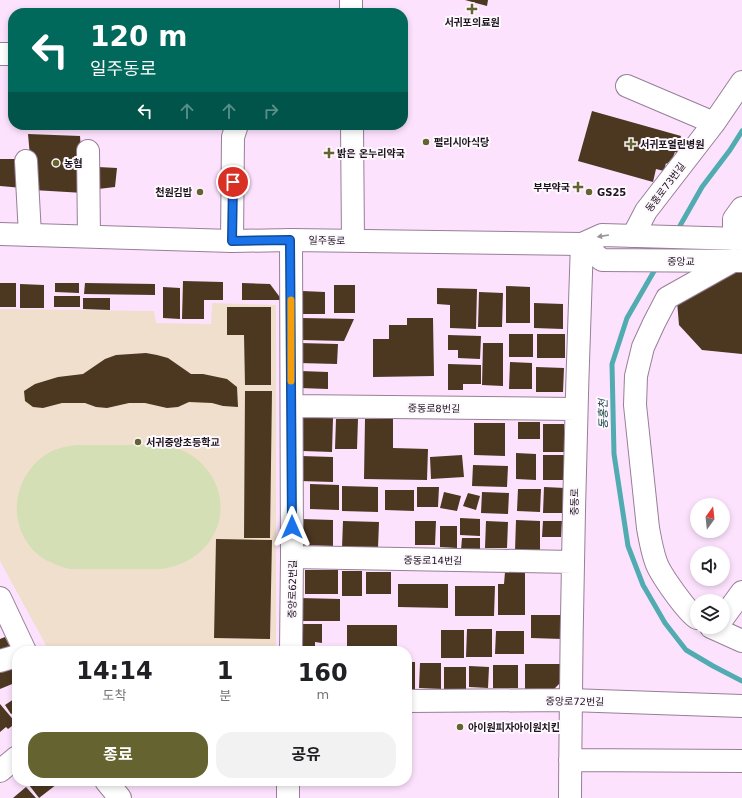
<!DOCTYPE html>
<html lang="ko">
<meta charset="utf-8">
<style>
:root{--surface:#fff;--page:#f2f2f2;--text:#202124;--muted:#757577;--accent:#656431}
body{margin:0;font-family:"DejaVu Sans","Noto Sans KR",sans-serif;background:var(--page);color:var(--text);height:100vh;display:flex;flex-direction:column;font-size:15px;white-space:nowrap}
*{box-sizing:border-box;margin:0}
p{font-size:13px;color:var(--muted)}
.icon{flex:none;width:22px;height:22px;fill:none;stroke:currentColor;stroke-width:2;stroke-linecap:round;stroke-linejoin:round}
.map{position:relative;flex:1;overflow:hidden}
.details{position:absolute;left:12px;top:646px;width:400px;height:140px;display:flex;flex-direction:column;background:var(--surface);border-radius:16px;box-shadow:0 2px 6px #0003}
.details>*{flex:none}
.banner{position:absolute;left:8px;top:8px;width:400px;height:122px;border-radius:16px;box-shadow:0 2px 6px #0003;background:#00695c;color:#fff;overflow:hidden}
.needle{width:26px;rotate:15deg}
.fabs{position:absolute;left:690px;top:498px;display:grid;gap:8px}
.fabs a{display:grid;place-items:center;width:40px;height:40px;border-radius:50%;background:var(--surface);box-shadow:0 2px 6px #0003;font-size:20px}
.pin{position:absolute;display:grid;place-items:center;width:34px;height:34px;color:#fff;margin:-17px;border:2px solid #fff;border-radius:50%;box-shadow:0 1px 4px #0007}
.me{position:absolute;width:44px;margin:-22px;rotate:0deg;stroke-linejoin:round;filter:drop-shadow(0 0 3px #0008)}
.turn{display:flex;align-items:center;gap:14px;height:84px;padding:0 16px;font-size:18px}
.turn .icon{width:52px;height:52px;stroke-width:2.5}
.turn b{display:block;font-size:28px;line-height:34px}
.lanes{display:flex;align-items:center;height:38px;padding:0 16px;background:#0003;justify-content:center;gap:20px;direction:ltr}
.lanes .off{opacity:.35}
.eta{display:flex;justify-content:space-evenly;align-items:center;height:68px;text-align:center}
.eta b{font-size:24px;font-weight:700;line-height:28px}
.button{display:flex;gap:8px;margin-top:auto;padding:8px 16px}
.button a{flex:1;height:46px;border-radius:16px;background:var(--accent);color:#fff;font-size:16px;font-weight:700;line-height:46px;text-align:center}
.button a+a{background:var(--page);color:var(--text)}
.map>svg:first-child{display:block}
.education{fill:#f1dfce}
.green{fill:#d4dfb5}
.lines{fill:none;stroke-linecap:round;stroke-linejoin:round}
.stream{stroke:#50acb1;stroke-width:5}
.building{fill:#4c3721}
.minor-casing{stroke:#977f97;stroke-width:24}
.major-casing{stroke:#977f97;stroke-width:24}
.minor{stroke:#fff;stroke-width:22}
.major{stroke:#fff;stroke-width:22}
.oneway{fill:#999599}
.route-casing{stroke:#114b97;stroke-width:10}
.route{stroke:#1a73e8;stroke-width:7}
.slow{stroke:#f59e0b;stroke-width:7}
.poi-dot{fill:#656431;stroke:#fdf8fd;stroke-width:1.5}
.labels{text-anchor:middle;stroke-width:4;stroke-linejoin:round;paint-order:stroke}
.poi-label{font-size:10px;font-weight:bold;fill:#1c131d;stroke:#fdf8fd;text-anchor:start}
.street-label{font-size:10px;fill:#1c131d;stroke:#fdf8fd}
.water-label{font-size:11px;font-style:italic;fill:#043335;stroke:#fdf8fd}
</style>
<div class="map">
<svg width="742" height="798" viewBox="0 0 742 798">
<rect width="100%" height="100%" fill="#fde2fd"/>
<!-- education -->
<path class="education" d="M212,303l64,2v345l-227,1 -49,-90v-252l154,2 2,12 55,1z"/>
<!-- green -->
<path class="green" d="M76,445h92c73,20 69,112 -6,124h-92c-16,-4 -31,-10 -41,-24 -23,-31 -12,-74 21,-93 8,-4 17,-6 26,-7z"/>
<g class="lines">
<!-- stream -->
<path class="stream" d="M677,231l25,-44 28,-37 12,-19
M657,266l-30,52 -15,46 2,90 14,92 15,39 22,38 21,27 27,16 29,15"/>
</g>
<!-- building -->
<path class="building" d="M465,0h23l-1,6z
M592,111l89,25 -4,17 -2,-1 -2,5 -6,7 -1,-1 -2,8 -8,-2 -3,13 -75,-21z
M28,134l52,2 4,57 -51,-3z
M0,159h20l3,29 -23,-2z
M98,167l19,1 -2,19 -17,2z
M742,272v82l-40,-4 -23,-25 -2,-24 51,-28z
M183,281l40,1v18h-19v19h-22z
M0,283h16v24h-16z
M55,283h24v10l-24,-1z
M85,283l70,1v11l-71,-1z
M242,283l28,1 12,16h-40z
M20,284l24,1v23h-24z
M334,285h21v28h-21z
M506,286l24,1v36h-24z
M163,287l17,1v31l-17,-1z
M437,288l40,1 -1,40 -26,-1v-23l-13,-1z
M302,291l23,1v22h-23z
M479,292l24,1 -1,34h-24z
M54,296h26v11h-26z
M83,298h27v12l-27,-1z
M534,303l29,1v25l-29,-1z
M227,307h44v78h-26l-1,-50h-17z
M302,318l52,1 -10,22 -42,-1z
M407,318h26l1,58 -61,1v-38h16v-14h18z
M509,334h24v23h-24z
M537,334h28v24h-28z
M448,335l33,1 -1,23 -22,-1v-8h-10z
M299,343l39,1 -1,20 -38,-1z
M483,343h20v43l-21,-1z
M146,353l11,2 11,3 23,16h12l24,5 10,8 1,20 -15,-1 -11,-3 -23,-1 -11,5 -11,1 -22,-5h-16l-22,5 -11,-1 -11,-4h-23l-19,5 -10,-1 -8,-6 -1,-10 11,-7 23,-7 25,-3 22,-15 11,-4z
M510,362l22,1v26h-23z
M448,364l33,1v19h-18v6h-15z
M536,367l28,1 -1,24h-27z
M300,371l28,1v17l-28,-1z
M245,391h27l-2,147h-26z
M303,418h30l-1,34 -29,-1z
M336,419h22l-1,30h-22z
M365,419h28v29l35,1 -1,31 -63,-1z
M518,422h22v17h-22z
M474,423h31v33l-31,-1z
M543,424h21v28h-21z
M516,453l20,1v26l-20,-1z
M462,455l2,22 -33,2 -1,-22z
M543,455h22l-1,25h-21z
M301,456l32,1v25l-33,-1z
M473,465l35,1 -1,21 -35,-1z
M310,484l29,1v25l-29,-1z
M342,486l36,1v25l-36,-1z
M417,487h22l-1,20h-21z
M544,487l21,1 -1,25h-21z
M518,489h23l-1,23 -23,-1z
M385,490h29v21l-29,-1z
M444,492l17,4 -4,15 -17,-3z
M482,492l27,1 -1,21 -27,-1z
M468,493l12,3 -4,14 -13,-4z
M460,518l20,1v17l-20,-1z
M301,519l32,1v26l-33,-1z
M516,520l24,1v31l-25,-1z
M343,521l36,1 -1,26h-36z
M415,521h21l-1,24h-20z
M486,521l22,1 -1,26h-22z
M543,521h19l-1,16h-19z
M440,526h17v22l-17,-1z
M462,538h18v13l-19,-1z
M216,539l56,1 -2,99 -56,-1z
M305,570h33v24h-33z
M342,571h20v25h-20z
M366,572h25v22h-25z
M505,572h20v43h-27v-31h6z
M398,584h50v24l-50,-1z
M455,586h40l-1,30h-39z
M300,598l40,1v22h-41z
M531,615h31v24l-31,-1z
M298,624h24v19l-7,-1v9h-18z
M347,625h50v25l-50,-1z
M467,629h25v28h-26z
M441,630h23v28h-23z
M496,631h28v23h-29z
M5,637l5,10 -10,4v-12z
M407,662h8v27h-8z
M420,663h21v26l-22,-1z
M525,664h35v19l-7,7h-28z
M493,665h25v23h-25z
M469,666l20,1 -1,21 -19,-1z
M17,667v15l-17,7v-18z
M444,667h22v24l-22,-1z
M17,697v21l-4,-5 -2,1 -6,-9z
M0,704l16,19 -8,6 -2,-2 -6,5z
M26,781h35l-22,17z
M26,787l10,11h-23z"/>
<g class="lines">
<!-- minor casing -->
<g class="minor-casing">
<path id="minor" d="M351,0v13
M0,54h13
M627,86l87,37
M352,125l1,115
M88,151l1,85
M26,161l4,74
M633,236l13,-25 68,-88 28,-41
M734,239v-20l8,-11
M291,240l1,317 -1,94
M232,241l1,-104 4,-12
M292,406l284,3
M292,557l281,5
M0,598l25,53
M697,618c-10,-6 -37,-44 -41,-56 -4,-11 -6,-23 -8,-34l-13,-123 1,-29 7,-29 11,-24 13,-25 66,-37
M723,618l19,-26
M711,627l31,14
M0,661l17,-5
M407,701l163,-1 172,6
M570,760l172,1
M0,771l17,-14
M106,781l14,17
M288,798v-17
M570,798c1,-185 5,-369 12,-554"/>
</g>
<!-- major casing -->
<g class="major-casing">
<path id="major" d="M0,234l232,7 59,-1 291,4 20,-9 140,4
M582,244l20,16 140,1"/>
</g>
<!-- minor -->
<use href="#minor" class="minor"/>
<!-- major -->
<use href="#major" class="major"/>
</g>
<!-- one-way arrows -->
<defs><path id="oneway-solid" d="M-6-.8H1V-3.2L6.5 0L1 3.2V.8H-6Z"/></defs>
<use class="oneway" href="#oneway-solid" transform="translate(603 236) rotate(171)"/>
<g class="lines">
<!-- route casing -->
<g class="route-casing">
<path id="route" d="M233,182l-1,59 58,-1 2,287"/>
</g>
<!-- route -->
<use href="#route" class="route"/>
<!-- slow -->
<path class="slow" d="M291,300v81"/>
</g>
<!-- markers -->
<g class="poi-dot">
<path d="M470 3h4v4h4v4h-4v4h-4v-4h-4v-4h4z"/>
<circle cx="426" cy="142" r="4"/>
<path d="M629 138h4v4h4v4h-4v4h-4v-4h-4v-4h4z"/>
<path d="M327 147h4v4h4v4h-4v4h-4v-4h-4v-4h4z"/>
<circle cx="56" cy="163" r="4"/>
<path d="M576 181h4v4h4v4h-4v4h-4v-4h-4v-4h4z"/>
<circle cx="200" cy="192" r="4"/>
<circle cx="589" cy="192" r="4"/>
<circle cx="138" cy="442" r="4"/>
<circle cx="460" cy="727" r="4"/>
</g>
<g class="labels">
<!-- poi labels -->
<g class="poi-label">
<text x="472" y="26" text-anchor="middle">서귀포의료원</text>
<text x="434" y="146">펠리시아식당</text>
<text x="640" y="148">서귀포열린병원</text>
<text x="337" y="157">밝은 온누리약국</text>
<text x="64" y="167">농협</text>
<text x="570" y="191" text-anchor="end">부부약국</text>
<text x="192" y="196" text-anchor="end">천원김밥</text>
<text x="597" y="196">GS25</text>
<text x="146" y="446">서귀중앙초등학교</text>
<text x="468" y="731">아이원피자아이원치킨</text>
</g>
<!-- street labels -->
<g class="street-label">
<text transform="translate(665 187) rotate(-53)" y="4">동홍로73번길</text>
<text transform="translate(327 240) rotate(1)" y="4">일주동로</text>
<text transform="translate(681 261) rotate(1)" y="4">중앙교</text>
<text transform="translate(434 408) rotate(1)" y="4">중동로8번길</text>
<text transform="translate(574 502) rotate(-89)" y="4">중동로</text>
<text transform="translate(433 560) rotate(1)" y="4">중동로14번길</text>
<text transform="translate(292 589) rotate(-89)" y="4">중앙로62번길</text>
<text transform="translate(575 701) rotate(1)" y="4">중앙로72번길</text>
</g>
<!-- water labels -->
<g class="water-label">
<text transform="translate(603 414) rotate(-91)" y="4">동홍천</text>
</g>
</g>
</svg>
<div class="fabs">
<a><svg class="needle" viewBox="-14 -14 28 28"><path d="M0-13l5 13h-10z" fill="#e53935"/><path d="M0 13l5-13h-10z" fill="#757577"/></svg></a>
<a><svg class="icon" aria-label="sound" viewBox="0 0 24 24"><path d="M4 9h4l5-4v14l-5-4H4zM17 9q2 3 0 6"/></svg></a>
<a><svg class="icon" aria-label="layers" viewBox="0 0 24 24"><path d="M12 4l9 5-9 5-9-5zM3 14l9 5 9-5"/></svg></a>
</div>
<div class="pin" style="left:233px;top:182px;background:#d93025"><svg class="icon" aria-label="arrive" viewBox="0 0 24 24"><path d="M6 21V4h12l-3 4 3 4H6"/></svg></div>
<svg class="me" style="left:292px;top:527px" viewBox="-20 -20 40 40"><path d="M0-17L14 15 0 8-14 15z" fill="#1a73e8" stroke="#fff" stroke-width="4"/></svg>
<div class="banner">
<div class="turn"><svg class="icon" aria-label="left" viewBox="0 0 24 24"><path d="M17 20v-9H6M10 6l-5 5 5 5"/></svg><div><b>120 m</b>일주동로</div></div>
<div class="lanes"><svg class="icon" aria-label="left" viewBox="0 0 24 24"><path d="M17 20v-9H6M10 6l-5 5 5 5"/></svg><svg class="icon off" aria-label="ahead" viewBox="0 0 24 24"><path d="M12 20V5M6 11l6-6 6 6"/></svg><svg class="icon off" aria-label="ahead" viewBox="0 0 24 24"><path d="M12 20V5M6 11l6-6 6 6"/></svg><svg class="icon off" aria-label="right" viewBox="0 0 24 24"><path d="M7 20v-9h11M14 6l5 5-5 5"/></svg></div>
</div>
<section class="details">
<div class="eta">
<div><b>14:14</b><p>도착</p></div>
<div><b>1</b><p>분</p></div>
<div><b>160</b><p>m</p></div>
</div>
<div class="button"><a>종료</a><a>공유</a></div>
</section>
</div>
